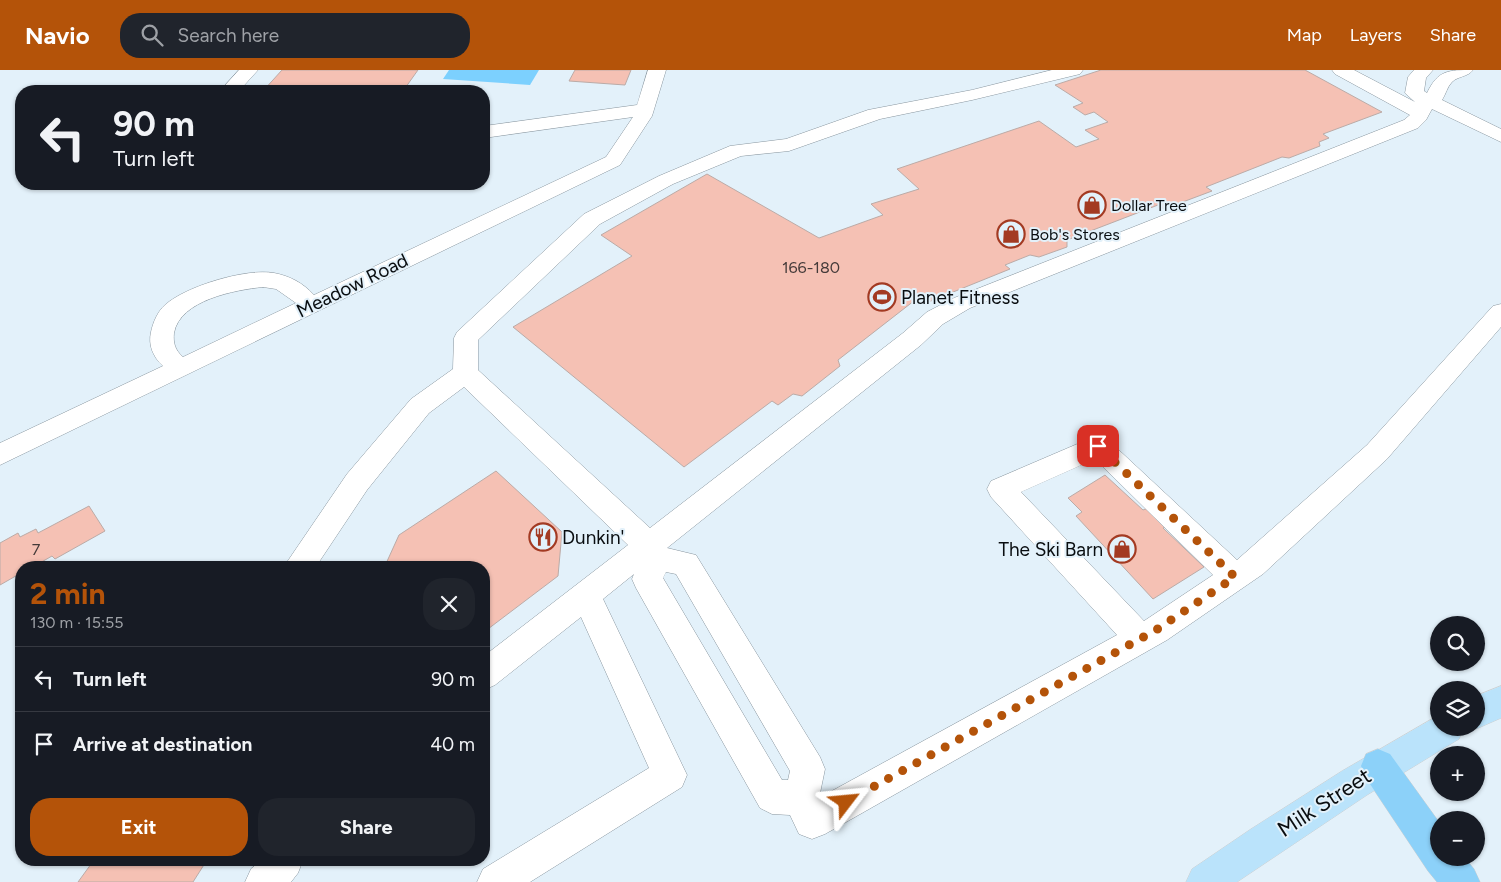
<!DOCTYPE html>
<meta charset="utf-8">
<style>
:root{--surface:#171b24;--page:#20242c;--text:#f1f3f6;--muted:#9ea1a6;--line:#363941;--accent:#b45309}
body{margin:0;font-family:Figtree,sans-serif;background:var(--page);color:var(--text);height:100vh;display:flex;flex-direction:column;font-size:19px;white-space:nowrap}
*{box-sizing:border-box;margin:0}
p{font-size:16px;color:var(--muted)}
.icon{flex:none;width:28px;height:28px;fill:none;stroke:currentColor;stroke-width:2;stroke-linecap:round;stroke-linejoin:round}
.map{position:relative;flex:1;overflow:hidden}
.sheet{position:absolute;left:15px;top:491px;width:475px;height:305px;display:flex;flex-direction:column;background:var(--surface);border-radius:20px;box-shadow:0 1px 4px #0004}
.sheet>*{flex:none}
.guide{position:absolute;left:15px;top:15px;width:475px;height:105px;border-radius:20px;box-shadow:0 1px 4px #0004;background:#171b24;color:var(--text);overflow:hidden}
.fabs{position:absolute;left:1430px;top:546px;display:grid;gap:10px}
.fabs a{display:grid;place-items:center;width:55px;height:55px;border-radius:50%;background:var(--surface);box-shadow:0 1px 4px #0004;font-size:25px}
.pin{position:absolute;display:grid;place-items:center;width:42px;height:42px;color:#fff;margin:-21px;border-radius:10px;box-shadow:0 2px 8px #0006}
.me{position:absolute;width:55px;margin:-28px;rotate:61deg;stroke-linejoin:round;filter:drop-shadow(0 0 4px #0008)}
.turn{display:flex;align-items:center;gap:18px;height:105px;padding:0 15px;font-size:22px}
.turn .icon{width:65px;height:65px;stroke-width:2.5}
.turn b{display:block;font-size:35px;line-height:42px}
.round{display:grid;place-items:center;flex:none;width:52px;height:52px;border-radius:20px;background:var(--page)}
.overview{display:flex;align-items:center;justify-content:space-between;height:85px;padding:0 15px}
h1{font-size:30px;font-weight:700;line-height:38px;color:var(--accent)}
.action{display:flex;gap:10px;margin-top:auto;padding:10px 15px}
.action a{flex:1;height:58px;border-radius:20px;background:var(--accent);color:#fff;font-size:20px;font-weight:700;line-height:58px;text-align:center}
.action a+a{background:var(--page);color:var(--text)}
ul{padding:0;list-style:none}
li{display:flex;align-items:center;gap:15px;height:65px;padding:0 15px;border-top:1px solid var(--line)}
li div{flex:1}
li b{display:block;font-size:19px}
li em{font-style:normal}
header{display:flex;align-items:center;gap:30px;box-sizing:border-box;height:70px;padding:0 25px;background:var(--accent);color:#fff}
header strong{font-size:24px}
nav{display:flex;gap:28px;margin-inline-start:auto;font-size:18px}
.search{width:350px;height:45px;background:var(--page);display:flex;align-items:center;gap:12px;box-sizing:border-box;padding:0 18px;border-radius:20px;color:var(--muted);font-size:19px}
.map>svg:first-child{display:block}
.water{fill:#7cd0fe}
.building{fill:#f5c1b4;stroke:#bbaba7}
.lines{fill:none;stroke-linecap:round;stroke-linejoin:round}
.minor-casing{stroke:#89969f;stroke-width:1}
.major-casing{stroke:#cecfcf;stroke-width:1}
.highway-casing{stroke:#cecfcf;stroke-width:1}
.minor{fill:#fff;fill-rule:evenodd}
.major{fill:#bae3fb;fill-rule:evenodd}
.highway{fill:#8cd1f9;fill-rule:evenodd}
.route{stroke:#b45309;stroke-width:9;stroke-dasharray:0 16.2}
.labels{text-anchor:middle;stroke-width:4;stroke-linejoin:round;paint-order:stroke}
.far-poi-label{font-size:16px;fill:#090d10;stroke:#e3f1fa;text-anchor:start}
.number-label{font-size:16px;fill:#443a39}
.street-label{font-size:19px;fill:#090d10;stroke:#e3f1fa}
.poi-label{font-size:19px;fill:#090d10;stroke:#e3f1fa;text-anchor:start}
.near-street-label{font-size:22px;fill:#090d10;stroke:#e3f1fa}
</style>
<header>
<strong>Navio</strong>
<div class="search"><svg class="icon" aria-label="search" viewBox="0 0 24 24"><circle cx="10" cy="10" r="6"/><path d="M15 15l6 6"/></svg>Search here</div>
<nav><a>Map</a><a>Layers</a><a>Share</a></nav>
</header>
<div class="map">
<svg width="1501" height="812" viewBox="0 0 1501 812">
<rect width="100%" height="100%" fill="#e3f1fa"/>
<!-- water -->
<path class="water" d="M449,0h90l-9,15 -87,-6z"/>
<!-- building -->
<path class="building" d="M282,0h136l-15,21h-140z
M575,0h56l-6,15 -56,-4z
M1101,0h204l77,42 -59,22 6,4 -10,4 1,4 -31,12 -7,-1 -76,30 6,4 -48,18 -6,-4 -91,35v7l-28,10 -9,-2 -25,10 5,4 -84,34 -7,-6 -81,63 2,6 -38,30 -9,-2 -15,11 -6,-4 -88,66 -171,-140 119,-71 -31,-21 106,-61 112,64 64,-23 -12,-11 48,-15 -22,-20 142,-48 37,26 23,-8 -14,-9 23,-8 -14,-10 -9,3 -12,-8 10,-4 -28,-18z
M496,401l66,61 -4,44 -74,56v-64h-100l15,-33z
M1105,405l38,35 7,-3 18,19 -5,2 41,39 -51,32 -77,-83 6,-4 -14,-14z
M89,436l16,25 -50,28 -3,-3 -21,12h-10v5l-21,12v-42l18,-10 2,4 16,-8 2,4z
M94,790h113l-14,22h-115z"/>
<g class="lines">
<!-- minor casing -->
<g class="minor-casing">
<path id="minor" d="M239,0h19l-19,21h-19z
M648,0h18l-14,46 -32,49 -620,300v-22l163,-77c-10,-9 -15,-21 -12,-34 2,-10 7,-21 14,-27 21,-19 82,-37 109,-32 16,3 29,10 40,22l292,-138 27,-40 -149,21v-12l153,-21zM263,217l13,2 20,14 -113,54c-8,-7 -10,-14 -9,-24 6,-33 61,-43 89,-46z
M1052,0h31l-3,4 -108,26 -92,19 -91,32 -48,5 -68,28 -73,40 -122,116v30l172,158 253,-195 24,-21 27,-14 450,-178 6,-5 -75,-41 -3,-4h22l61,32 -10,-9 3,-16 6,-7h19l-7,8 -2,13 3,2c11,-23 21,-23 46,-23 -5,7 -15,6 -21,12 -5,5 -6,12 -10,18l59,29v13l-69,-33 -6,11 -8,8 -448,180 -27,16 -22,21 -254,203 29,7 124,202 5,12 -6,29 298,-163 -126,-138 -4,-8 4,-8 98,-42 9,-3 9,3 130,121 130,-115 126,-139 8,-2v23l-114,132 -124,115 -96,66 -342,194 -13,5 -13,-5 -9,-19 -18,-1 -12,-6 -124,-220 -4,-9 2,-5 -31,25 84,176 -5,12 -152,95h-53l6,-13 166,-101 -68,-151 -86,68 -11,5v-34l144,-111 -164,-158 -35,26 -62,77 -52,78h-32l64,-94 64,-75 42,-30 1,-31 3,-6 127,-118 75,-38 71,-30 56,-7 82,-29 104,-20zM1095,389l118,116 -69,46 -123,-129zM666,502l10,2 114,197 -2,9h-6l-119,-202z
M261,790h42l-5,13 -7,9h-46l6,-13z"/>
</g>
<!-- major casing -->
<g class="major-casing">
<path id="major" d="M1501,616v32l-25,11 -3,-1h3v-32z
M1439,645v13h25l-5,11 -92,56 -130,87h-51l6,-13 59,-40 91,-58z"/>
</g>
<!-- highway casing -->
<g class="highway-casing">
<path id="highway" d="M1378,679l12,5 49,68v36h26l9,11 6,13h-43l-9,-11 -62,-93 -5,-12 5,-12z"/>
</g>
<!-- minor -->
<use href="#minor" class="minor"/>
<!-- major -->
<use href="#major" class="major"/>
<!-- highway -->
<use href="#highway" class="highway"/>
</g>
<g class="lines">
<!-- route -->
<path class="route" d="M846,732l310,-172 79,-53 -137,-131"/>
</g>
<!-- icons -->
<defs>
<g id="shop-ring" transform="scale(1.4375)"><circle r="9.5" fill="#e3f1fa" stroke="#a33a22" stroke-width="1.5"/><path d="M-5-2.5h2.3a2.7 3.5 0 0 1 5.4 0H5L5.5 6h-11ZM-1.5-2.5h3a1.5 2.3 0 0 0-3 0Z" fill="#a33a22"/></g>
<g id="stadium-ring" transform="scale(1.4375)"><circle r="9.5" fill="#e3f1fa" stroke="#a33a22" stroke-width="1.5"/><path d="M0-5a6.5 5 0 1 0 0 10a6.5 5 0 1 0 0-10ZM-3.5-1.8h7v3.6h-7Z" fill="#a33a22"/></g>
<g id="restaurant-ring" transform="scale(1.4375)"><circle r="9.5" fill="#e3f1fa" stroke="#a33a22" stroke-width="1.5"/><path d="M-5-6h1v4h1v-4h1v4h1v-4h1v5L-1.5 .5V6h-2V.5L-5-1ZM5-6V6H3V1.5H1.5Q1.5-4 5-6Z" fill="#a33a22"/></g>
</defs>
<g fill-rule="evenodd">
<use href="#shop-ring" x="1092" y="135"/>
<use href="#shop-ring" x="1011" y="164"/>
<use href="#stadium-ring" x="882" y="227"/>
<use href="#restaurant-ring" x="543" y="467"/>
<use href="#shop-ring" x="1122" y="479"/>
</g>
<g class="labels">
<!-- far-poi labels -->
<g class="far-poi-label">
<text x="1111" y="141">Dollar Tree</text>
<text x="1030" y="170">Bob's Stores</text>
</g>
<!-- number labels -->
<g class="number-label">
<text x="811" y="203">166-180</text>
<text x="36" y="485">7</text>
</g>
<!-- street labels -->
<g class="street-label">
<text transform="translate(352 215) rotate(-26)" y="7">Meadow Road</text>
</g>
<!-- poi labels -->
<g class="poi-label">
<text x="901" y="234">Planet Fitness</text>
<text x="562" y="474">Dunkin'</text>
<text x="1103" y="486" text-anchor="end">The Ski Barn</text>
</g>
<!-- near-street labels -->
<g class="near-street-label">
<text transform="translate(1324 732) rotate(-33)" y="8">Milk Street</text>
</g>
</g>
</svg>
<div class="fabs">
<a><svg class="icon" aria-label="search" viewBox="0 0 24 24"><circle cx="10" cy="10" r="6"/><path d="M15 15l6 6"/></svg></a>
<a><svg class="icon" aria-label="layers" viewBox="0 0 24 24"><path d="M12 4l9 5-9 5-9-5zM3 14l9 5 9-5"/></svg></a>
<a>+</a>
<a>−</a>
</div>
<div class="pin" style="left:1098px;top:376px;background:#d93025"><svg class="icon" aria-label="arrive" viewBox="0 0 24 24"><path d="M6 21V4h12l-3 4 3 4H6"/></svg></div>
<svg class="me" style="left:846px;top:732px" viewBox="-20 -20 40 40"><path d="M0-17L14 15 0 8-14 15z" fill="#b45309" stroke="#fff" stroke-width="4"/></svg>
<div class="guide">
<div class="turn"><svg class="icon" aria-label="left" viewBox="0 0 24 24"><path d="M17 20v-9H6M10 6l-5 5 5 5"/></svg><div><b>90 m</b>Turn left</div></div>
</div>
<section class="sheet">
<div class="overview"><div><h1>2 min</h1><p>130 m · 15:55</p></div><a class="round"><svg class="icon" aria-label="close" viewBox="0 0 24 24"><path d="M6 6l12 12M18 6L6 18"/></svg></a></div>
<ul>
<li><svg class="icon" aria-label="left" viewBox="0 0 24 24"><path d="M17 20v-9H6M10 6l-5 5 5 5"/></svg><div><b>Turn left</b></div><em>90 m</em></li>
<li><svg class="icon" aria-label="arrive" viewBox="0 0 24 24"><path d="M6 21V4h12l-3 4 3 4H6"/></svg><div><b>Arrive at destination</b></div><em>40 m</em></li>
</ul>
<div class="action"><a>Exit</a><a>Share</a></div>
</section>
</div>
